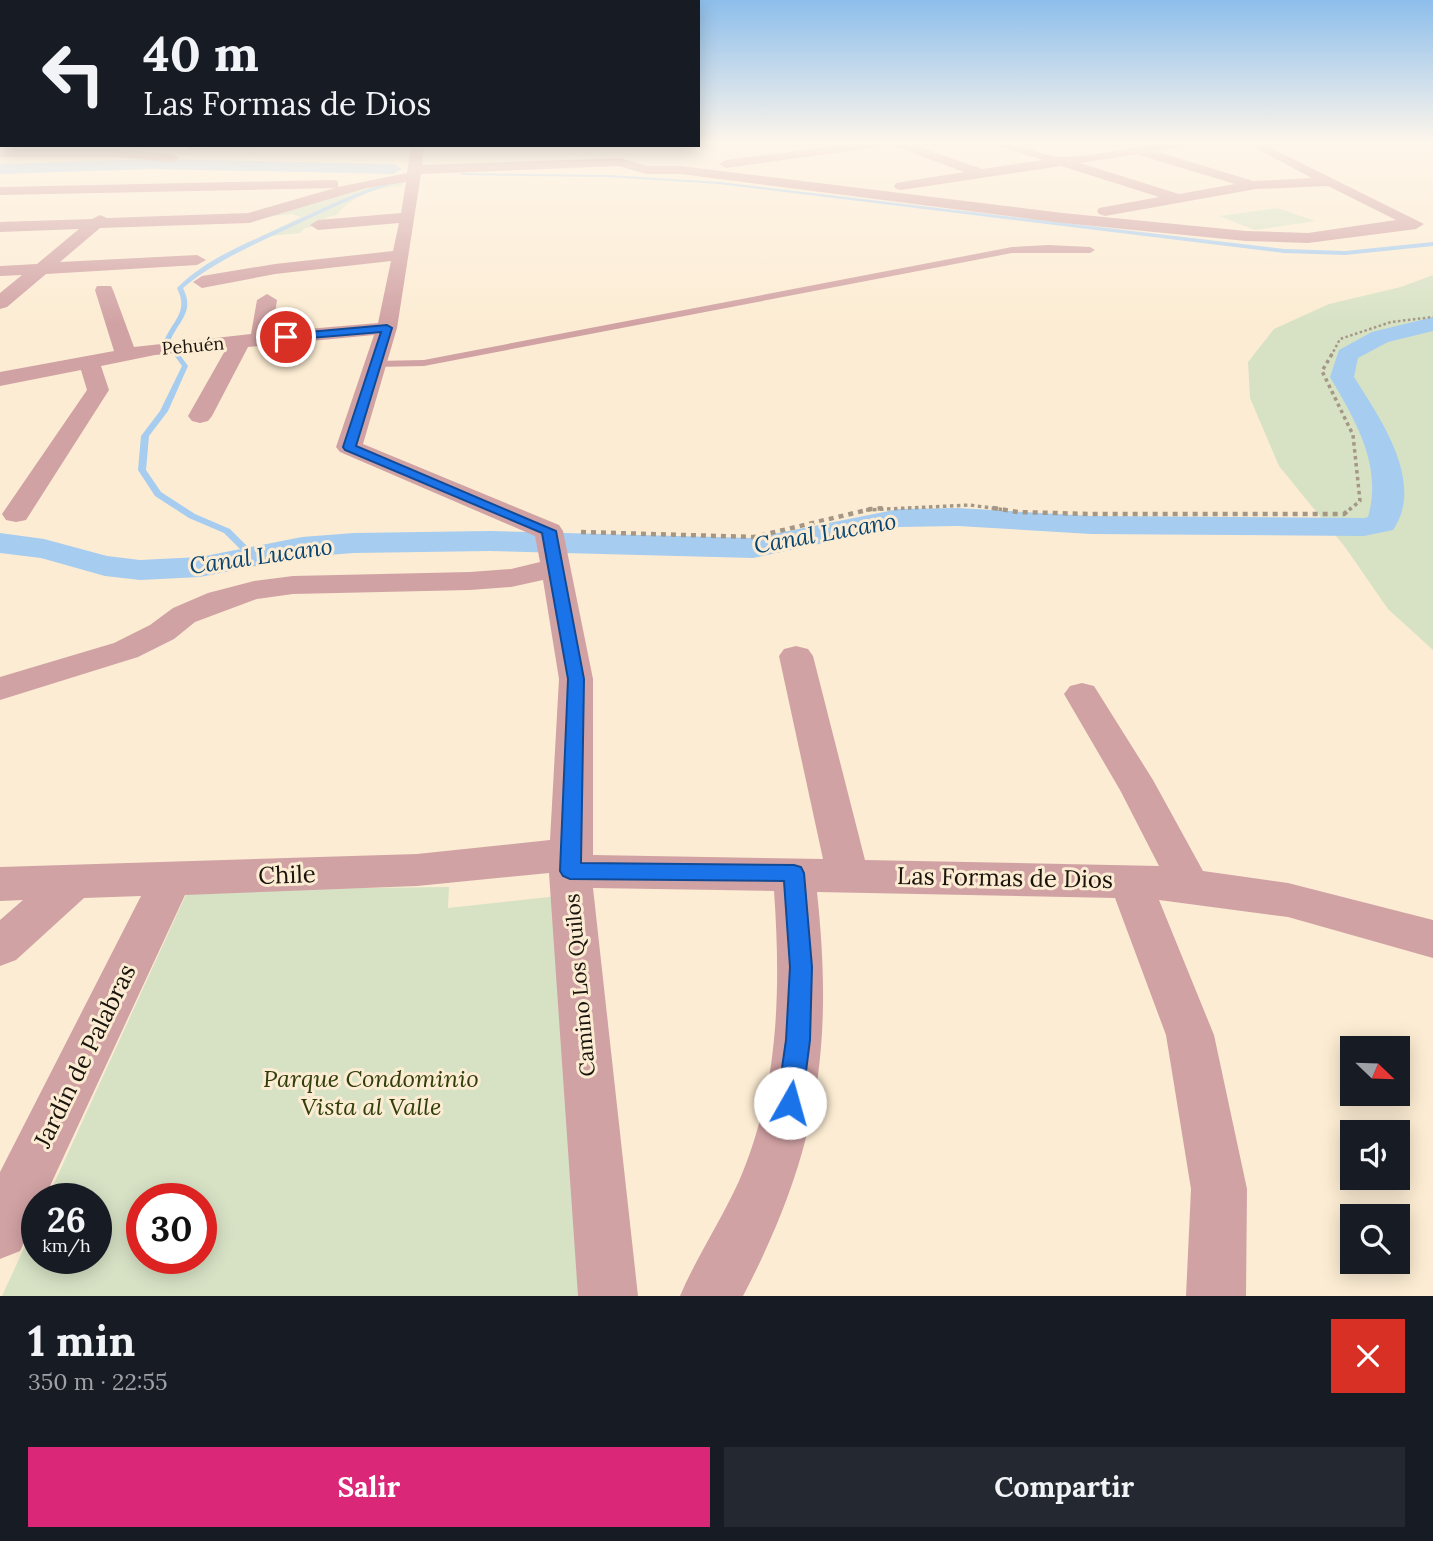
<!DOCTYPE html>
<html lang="es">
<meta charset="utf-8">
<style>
:root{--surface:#171b24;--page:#242831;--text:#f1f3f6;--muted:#9ea1a6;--accent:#db2777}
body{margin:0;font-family:Lora,serif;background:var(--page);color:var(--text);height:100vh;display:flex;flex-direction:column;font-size:26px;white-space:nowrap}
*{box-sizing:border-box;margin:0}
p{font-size:23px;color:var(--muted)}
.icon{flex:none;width:38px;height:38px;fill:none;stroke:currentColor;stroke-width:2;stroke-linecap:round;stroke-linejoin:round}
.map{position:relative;height:1296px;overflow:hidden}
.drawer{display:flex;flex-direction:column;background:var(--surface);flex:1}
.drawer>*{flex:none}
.top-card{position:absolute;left:0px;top:0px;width:700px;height:147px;box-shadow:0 4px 18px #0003;background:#171b24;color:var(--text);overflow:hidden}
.needle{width:46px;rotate:113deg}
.buttons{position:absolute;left:1340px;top:1036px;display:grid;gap:14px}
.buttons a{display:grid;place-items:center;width:70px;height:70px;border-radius:0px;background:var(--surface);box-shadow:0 4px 18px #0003;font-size:35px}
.speed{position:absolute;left:21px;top:1183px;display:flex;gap:14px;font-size:35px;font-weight:700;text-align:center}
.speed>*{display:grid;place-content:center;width:91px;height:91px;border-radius:50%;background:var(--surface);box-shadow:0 4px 18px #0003;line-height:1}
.speed small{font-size:18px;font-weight:400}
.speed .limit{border:10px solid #d22;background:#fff;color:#111}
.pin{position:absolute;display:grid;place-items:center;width:60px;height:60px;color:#fff;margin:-30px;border:4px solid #fff;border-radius:50%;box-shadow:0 2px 7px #0007}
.me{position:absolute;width:77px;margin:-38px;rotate:7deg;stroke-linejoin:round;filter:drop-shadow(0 0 5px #0008)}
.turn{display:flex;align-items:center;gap:24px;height:147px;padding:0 28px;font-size:32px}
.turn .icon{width:91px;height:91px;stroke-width:2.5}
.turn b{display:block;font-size:49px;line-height:60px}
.round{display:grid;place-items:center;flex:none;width:74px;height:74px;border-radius:0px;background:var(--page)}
.headline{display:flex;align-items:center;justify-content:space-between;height:119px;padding:0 28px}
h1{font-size:42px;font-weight:700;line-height:52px}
.cta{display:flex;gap:14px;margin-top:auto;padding:14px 28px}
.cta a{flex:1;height:80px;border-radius:0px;background:var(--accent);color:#fff;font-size:28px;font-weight:700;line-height:80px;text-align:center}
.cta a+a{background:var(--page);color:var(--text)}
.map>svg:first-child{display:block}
.green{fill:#d7e2c5;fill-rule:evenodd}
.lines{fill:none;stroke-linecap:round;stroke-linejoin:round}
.stream{fill:#a6ccf0;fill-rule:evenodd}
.canal{fill:#a6ccf0;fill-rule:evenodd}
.path-far2{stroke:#a49785;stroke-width:2.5;stroke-dasharray:2.5 2.5;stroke-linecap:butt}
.path-far1{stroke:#a49785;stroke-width:3.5;stroke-dasharray:3.5 3.5;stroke-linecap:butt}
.path{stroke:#a49785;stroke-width:4.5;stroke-dasharray:5 5;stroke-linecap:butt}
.lane{fill:#d1a2a4;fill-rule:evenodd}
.street{fill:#d1a2a4;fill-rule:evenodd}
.route{fill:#1a73e8;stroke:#114b97;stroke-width:2}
.labels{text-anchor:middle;stroke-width:6;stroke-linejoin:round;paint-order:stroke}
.far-street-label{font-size:18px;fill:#19130b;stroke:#fcecd3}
.street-label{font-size:21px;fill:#19130b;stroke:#fcecd3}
.water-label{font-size:23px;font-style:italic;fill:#074471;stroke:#fcecd3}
.near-street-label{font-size:24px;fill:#19130b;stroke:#fcecd3}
.near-park-label{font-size:24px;font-style:italic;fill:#303f0a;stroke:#fcecd3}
</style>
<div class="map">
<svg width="1433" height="1296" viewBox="0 0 1433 1296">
<rect width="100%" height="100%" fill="#fcecd3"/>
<!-- green -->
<path class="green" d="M406,179l-5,7c-25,2 -48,9 -64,29 -14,1 -18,12 -32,13l-5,5 -40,4 41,-20 -9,-3 -27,3 111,-33z
M1278,208l37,13 -60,9 -36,-14z
M1433,275v375l-45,-41 -43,-62 -66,-81 -29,-68 -2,-36 26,-33 55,-25 72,-17z
M449,887l-1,21 110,-12 29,400h-585l35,-76v38h59v-59h-49l141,-309zM142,1199h59v59h-59z"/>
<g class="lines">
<!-- stream -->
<path class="stream" d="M460,173l148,2 111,7 565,67 61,2 88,-9v4l-88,9 -61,-2 -565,-69 -111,-7 -146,-2z
M394,181l2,2c-37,11 -71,28 -105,44 -38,18 -76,34 -108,61 12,24 -4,32 -13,53l18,25 -20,45 -19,25 -3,34 15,22 34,22 35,15 29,29 -2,2h-6l-27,-27 -35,-15 -34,-22 -17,-26 3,-34 19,-25 22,-45 -18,-25c9,-21 25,-29 13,-53 31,-31 73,-46 112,-64 34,-16 69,-33 105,-43z"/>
<!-- canal -->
<path class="canal" d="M153,159l241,5 8,5 -8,5 -241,-5 -153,5v-10z
M1433,317v14l-45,11 -30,16 -4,19c25,40 72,105 39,153l-29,6 -273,-2 -133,-8 -59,1 -146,31 -263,-7 -136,2 -52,4 -102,20 -60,3 -35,-4 -64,-18 -41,-5v-20l44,6 63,17 33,4 60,-3 102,-20 52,-4 136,-2 263,7 146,-29 59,-1 133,8 273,2 4,-1c15,-52 -13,-97 -38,-140l9,-27 33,-18z"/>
<!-- path-far2 -->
<path class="path-far2" d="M1331,356l9,-17 51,-17 42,-5"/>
<!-- path-far1 -->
<path class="path-far1" d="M1332,354l-10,17 31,64 7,66 -11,9
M866,510l104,-5 35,5"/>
<!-- path -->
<path class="path" d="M993,508l25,4 71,2h255l7,-6
M581,532l173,5 117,-28 15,-1"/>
<!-- lane -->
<path class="lane" d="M1048,245l42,2 5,3 -5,3h-78l-588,113 -48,1 -6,-3 6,-3 48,-1 588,-113z"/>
<!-- street -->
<path class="street" d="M860,143h48l74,26 61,-9 -45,-14 -1,-3c24,0 48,15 68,14 41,-2 81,-14 123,-14l-1,3 -32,5 98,30 59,-3 -66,-35h15l163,81 -8,5 -108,14 -62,-2 -183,-18 -382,-49h-35l-27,-8 -198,8 -24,154 -34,116 196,81 4,6 30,148v176l230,4 -44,-203 5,-7 12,-3 12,3 5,7 52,204 294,6 -39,-76 -56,-96 6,-8 12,-3 12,3 59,94 50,91 85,12 145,37v38l-145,-41 -129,-17 55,135 33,154 -1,107h-60l5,-107 -25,-154 -51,-137 -298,-6c17,159 0,262 -74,404h-63c17,-40 41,-75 59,-115 40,-92 42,-191 35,-290l-181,-3 45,408h-60l-29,-423 -132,13 -232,9 -141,304h-7v16l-17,36 -20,8v-87l141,-276 -57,2 -68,62 -16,6v-46l23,-20 -23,1v-34l417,-13 133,-14 9,-161 -16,-99 -32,7 -41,3 -177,4 -36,5 -62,23 -21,17 -36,18 -138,43v-23l114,-34 36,-18 23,-17 35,-15 46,-12 39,-5 177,-4 41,-3 29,-7 -5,-26 -195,-84 -4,-5 38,-112 -126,12 -36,69 -4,5 -8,2 -8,-2 -4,-5 38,-67 -71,6 -54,11 8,24 -83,130 -10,2 -10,-2 -4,-6 85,-124 -6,-20 -81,16v-14l114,-21 -19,-61 2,-4h14l2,4 21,57 117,-13 6,-34 10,-6 10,6 -5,32 106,-9 13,-62 -116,13 -73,14 -9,-6 9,-6 73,-12 118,-13 6,-28 -81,7 -8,-5 8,-5 83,-7 5,-31 -40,6 -117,35 -149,5 -40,34 137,-7 9,5 -9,5 -151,9 -39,33 -7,2v-16l22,-18 -22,1v-10l37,-2 42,-35 -79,3v-10l92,-3 8,-4 7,3 141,-5 87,-25 -335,7v-8l333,-7 5,1v6l69,-14 4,-28h13l-2,20 198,-7 27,8h34l382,47 183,18 62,2 88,-13 -68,-34 -72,3 -151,27 -6,-2 -2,-3 2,-3 60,-11 -98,-31 -160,24 -5,-1 -2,-3 2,-3 68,-11 -72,-27 -166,23 -7,-4 7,-4zM1138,154l1,1 96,29 -56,10 -99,-31z
M263,145l-6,4 -67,1 -7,-4z
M0,149h114l58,5 7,4 -7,4 -58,-5h-114z"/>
</g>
<!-- sky -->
<linearGradient id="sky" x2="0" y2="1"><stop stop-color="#8dbeeb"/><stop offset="0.44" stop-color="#fef6eb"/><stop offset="1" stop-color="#fef6eb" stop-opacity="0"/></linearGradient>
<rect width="1433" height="324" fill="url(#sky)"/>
<!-- route -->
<path class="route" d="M387,325l5,3 -36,118 200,85 28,148 -3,184 213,2 7,2 3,6 8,94 -2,73 -8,63 -3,9 -9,3 -9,-3 -4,-9 9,-63 4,-73 -6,-86 -214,-2 -7,-3 -3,-5 8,-192 -26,-146 -197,-83 -2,-3 38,-115 -95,8 -5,-3 5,-3z"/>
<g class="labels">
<!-- far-street labels -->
<g class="far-street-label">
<text transform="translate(193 346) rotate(-5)" y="6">Pehuén</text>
</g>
<!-- street labels -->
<g class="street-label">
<text transform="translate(580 985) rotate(-95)" y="7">Camino Los Quilos</text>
</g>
<!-- water labels -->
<g class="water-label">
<text transform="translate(825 533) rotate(-10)" y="8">Canal Lucano</text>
<text transform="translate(261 556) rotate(-8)" y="8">Canal Lucano</text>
</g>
<!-- near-street labels -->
<g class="near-street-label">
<text transform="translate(287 875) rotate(-2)" y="8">Chile</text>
<text transform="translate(1005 878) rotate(1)" y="8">Las Formas de Dios</text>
<text transform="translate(85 1056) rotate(-64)" y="8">Jardín de Palabras</text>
</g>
<!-- near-park labels -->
<g class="near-park-label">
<text x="371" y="1087">Parque Condominio<tspan x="371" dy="28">Vista al Valle</tspan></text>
</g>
</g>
</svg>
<div class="buttons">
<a><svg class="needle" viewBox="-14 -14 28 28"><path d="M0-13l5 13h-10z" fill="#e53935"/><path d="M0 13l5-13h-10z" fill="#9ea1a6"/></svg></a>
<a><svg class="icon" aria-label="sound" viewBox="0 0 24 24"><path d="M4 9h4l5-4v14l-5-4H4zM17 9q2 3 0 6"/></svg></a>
<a><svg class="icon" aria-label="search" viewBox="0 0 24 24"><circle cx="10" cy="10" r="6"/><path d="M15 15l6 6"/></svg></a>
</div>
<div class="speed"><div>26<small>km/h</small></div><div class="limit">30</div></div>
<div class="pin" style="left:286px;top:337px;background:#d93025"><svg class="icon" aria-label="arrive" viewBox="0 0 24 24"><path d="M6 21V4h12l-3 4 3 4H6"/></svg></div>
<svg class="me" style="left:790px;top:1103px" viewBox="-20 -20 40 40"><circle r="19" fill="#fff"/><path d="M0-13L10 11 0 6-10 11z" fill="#1a73e8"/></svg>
<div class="top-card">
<div class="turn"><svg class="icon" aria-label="left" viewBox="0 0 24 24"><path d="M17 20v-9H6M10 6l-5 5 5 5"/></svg><div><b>40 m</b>Las Formas de Dios</div></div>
</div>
</div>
<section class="drawer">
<div class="headline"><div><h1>1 min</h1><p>350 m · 22:55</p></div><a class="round" style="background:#d93025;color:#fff"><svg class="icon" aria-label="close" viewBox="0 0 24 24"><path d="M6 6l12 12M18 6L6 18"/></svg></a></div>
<div class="cta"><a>Salir</a><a>Compartir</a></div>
</section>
